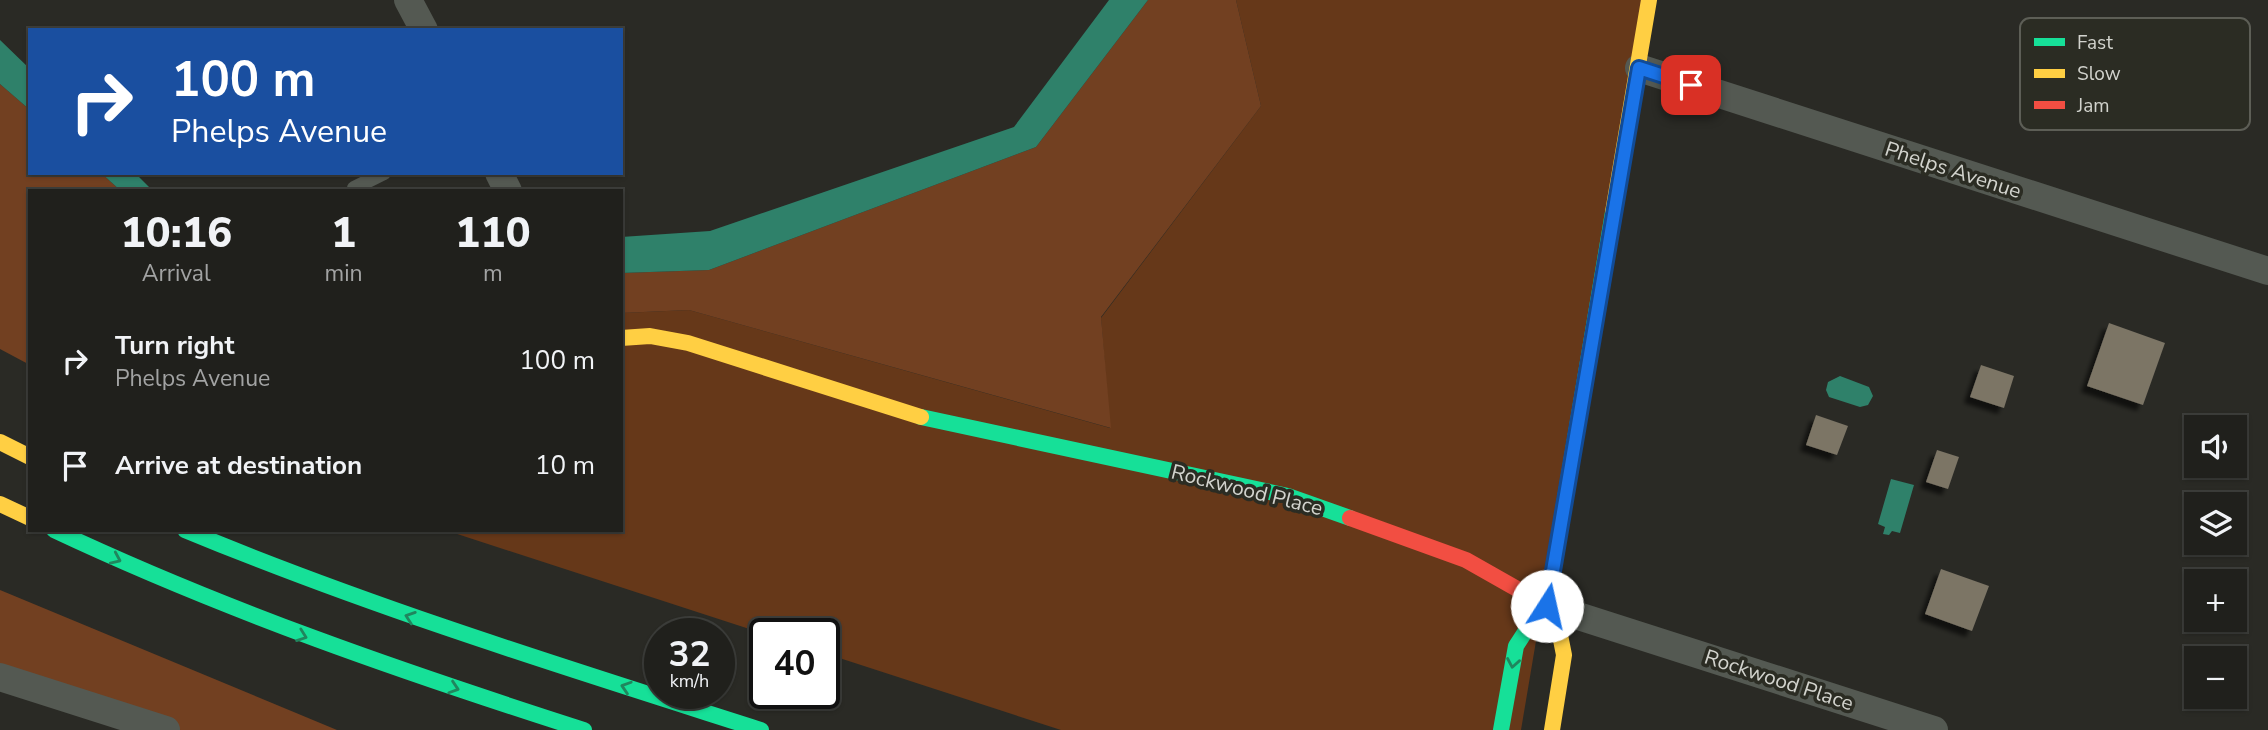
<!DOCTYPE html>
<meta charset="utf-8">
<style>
:root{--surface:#20201c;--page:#2d2d29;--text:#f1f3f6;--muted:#a2a3a3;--line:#3d3e3b}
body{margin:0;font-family:"Nunito Sans",sans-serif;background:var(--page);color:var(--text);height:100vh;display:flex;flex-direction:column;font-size:26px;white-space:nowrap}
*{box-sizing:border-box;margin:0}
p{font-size:23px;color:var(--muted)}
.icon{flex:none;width:38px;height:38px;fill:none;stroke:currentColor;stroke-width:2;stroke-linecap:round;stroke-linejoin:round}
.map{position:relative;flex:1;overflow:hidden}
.sheet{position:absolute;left:28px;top:189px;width:595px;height:343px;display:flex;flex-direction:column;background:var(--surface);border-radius:0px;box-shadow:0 2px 5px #0004,0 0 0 2px var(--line)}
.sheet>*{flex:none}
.top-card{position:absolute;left:28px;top:28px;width:595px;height:147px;border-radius:0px;box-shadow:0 2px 5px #0004,0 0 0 2px var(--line);background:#1a4fa0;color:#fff;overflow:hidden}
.fabs{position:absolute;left:2184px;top:415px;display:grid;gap:14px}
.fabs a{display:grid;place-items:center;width:63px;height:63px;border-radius:0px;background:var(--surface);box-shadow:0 2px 5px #0004,0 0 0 2px var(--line);font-size:35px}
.speed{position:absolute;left:644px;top:618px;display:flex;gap:14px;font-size:35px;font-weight:700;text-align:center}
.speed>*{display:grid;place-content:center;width:91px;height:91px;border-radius:50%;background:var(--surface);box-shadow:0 2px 5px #0004,0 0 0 2px var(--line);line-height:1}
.speed small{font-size:18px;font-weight:400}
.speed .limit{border:4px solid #111;border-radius:10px;background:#fff;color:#111}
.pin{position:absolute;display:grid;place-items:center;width:60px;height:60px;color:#fff;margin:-30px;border-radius:14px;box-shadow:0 4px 10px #0006}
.me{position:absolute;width:77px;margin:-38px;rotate:10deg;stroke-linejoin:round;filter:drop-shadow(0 0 5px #0008)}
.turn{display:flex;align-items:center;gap:24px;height:147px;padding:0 28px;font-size:32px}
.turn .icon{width:91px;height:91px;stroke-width:2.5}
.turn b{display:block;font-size:49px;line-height:60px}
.eta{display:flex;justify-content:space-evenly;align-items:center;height:119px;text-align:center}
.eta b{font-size:42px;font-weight:800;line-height:49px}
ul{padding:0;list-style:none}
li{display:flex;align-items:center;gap:21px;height:105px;padding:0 28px}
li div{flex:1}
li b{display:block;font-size:26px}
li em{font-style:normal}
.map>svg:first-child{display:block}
.green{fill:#663819}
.forest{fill:#724021}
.water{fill:#2f816a}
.building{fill:#7b7465;filter:url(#shadow)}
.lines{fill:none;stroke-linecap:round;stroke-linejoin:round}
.lane{stroke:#545952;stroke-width:14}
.street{stroke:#545952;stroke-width:28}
.fast{stroke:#16e098;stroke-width:16}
.slow{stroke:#ffcf43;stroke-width:16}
.jam{stroke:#f24e42;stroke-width:16}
.oneway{stroke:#20865e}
.route-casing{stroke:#114b97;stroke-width:18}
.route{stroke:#1a73e8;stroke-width:12}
.labels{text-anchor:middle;stroke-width:7;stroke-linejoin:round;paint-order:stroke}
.street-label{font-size:21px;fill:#d2d3cd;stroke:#2b2c23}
.key{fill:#2b2c23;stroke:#5d5e56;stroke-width:2}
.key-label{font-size:19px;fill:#d2d3cd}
</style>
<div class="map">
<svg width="2268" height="730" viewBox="0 0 2268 730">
<defs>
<filter id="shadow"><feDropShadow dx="-6" dy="6" stdDeviation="2" flood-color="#0009"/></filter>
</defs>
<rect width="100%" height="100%" fill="#2a2a25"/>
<!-- green -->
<path class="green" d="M1236,0h408l-123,730h-460l-237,-77v-19h-59l-320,-104h176v-217l68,-3 421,118 -9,-110 160,-212z"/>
<!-- forest -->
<path class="forest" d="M1148,0h88l25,106 -160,211 10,111 -422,-118 -68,3v-40l88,-3 327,-123z
M0,84l30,26v63h71l20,18h-91v174l-30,-16z
M0,590l337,140h-161l-176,-56z"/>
<!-- water -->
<path class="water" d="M1109,0h39l-112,147 -327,123 -88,3v-36l89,-6 304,-104z
M0,40l30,29v41l-30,-26z
M101,173h34l18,18h-32z
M1840,376l29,11 4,9 -5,9 -8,2 -31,-10 -3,-7 2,-8z
M1891,479l23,6 -14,48 -8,-2 -3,4 -6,-1 2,-7 -7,-3z"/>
<!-- building -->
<path class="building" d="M2109,323l56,20 -22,62 -56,-19z
M1981,365l33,11 -10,32 -34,-11z
M1816,415l32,11 -11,29 -31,-10z
M1937,450l22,7 -11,32 -22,-7z
M1941,569l48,17 -17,45 -47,-17z"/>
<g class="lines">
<!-- lane -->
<path class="lane" d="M354,188l30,-15"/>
<!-- street -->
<path class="street" d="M408,0l16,30
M1639,68l629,203
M499,173l9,18
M1547,606l387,124
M0,677l166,53"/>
<!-- fast -->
<path class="fast" d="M921,417l367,79 62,22
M54,530c172,81 349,142 530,200
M185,530c188,78 382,138 576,200
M1501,730l15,-84 13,-20 18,-20 66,-394"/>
<!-- slow -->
<path class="slow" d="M1613,212l36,-212
M621,338l29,-2 38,7 233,74
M0,442l30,15
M0,504l30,14
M1547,606l13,29 4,20 -12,75"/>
<!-- jam -->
<path class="jam" d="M1350,518l116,42 81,46"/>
</g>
<!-- one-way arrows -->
<defs><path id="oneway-chevron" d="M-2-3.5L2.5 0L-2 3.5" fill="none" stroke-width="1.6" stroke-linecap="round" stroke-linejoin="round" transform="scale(1.75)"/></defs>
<g class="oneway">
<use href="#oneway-chevron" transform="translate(116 559) rotate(24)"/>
<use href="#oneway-chevron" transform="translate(410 617) rotate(-161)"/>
<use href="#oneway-chevron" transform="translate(302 636) rotate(20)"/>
<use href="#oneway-chevron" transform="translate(1513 663) rotate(100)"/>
<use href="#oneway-chevron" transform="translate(626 687) rotate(-162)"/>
<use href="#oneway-chevron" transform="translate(454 688) rotate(18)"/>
</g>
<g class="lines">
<!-- route casing -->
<g class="route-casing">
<path id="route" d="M1547,606l92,-538 52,17"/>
</g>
<!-- route -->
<use href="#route" class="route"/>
</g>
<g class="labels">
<!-- street labels -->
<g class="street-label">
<text transform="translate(1953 170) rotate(18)" y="7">Phelps Avenue</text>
<text transform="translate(1247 490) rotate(14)" y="7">Rockwood Place</text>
<text transform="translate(1779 680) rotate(18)" y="7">Rockwood Place</text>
</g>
</g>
<!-- legend -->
<rect x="2020" y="18" width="230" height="112" rx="10" class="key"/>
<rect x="2034" y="38" width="31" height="8" fill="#16e098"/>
<rect x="2034" y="69" width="31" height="9" fill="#ffcf43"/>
<rect x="2034" y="101" width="31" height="8" fill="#f24e42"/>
<g class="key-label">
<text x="2077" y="49">Fast</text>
<text x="2077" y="80">Slow</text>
<text x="2077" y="112">Jam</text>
</g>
</svg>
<div class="fabs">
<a><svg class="icon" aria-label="sound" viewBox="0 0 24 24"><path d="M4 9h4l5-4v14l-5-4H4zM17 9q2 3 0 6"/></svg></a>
<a><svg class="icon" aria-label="layers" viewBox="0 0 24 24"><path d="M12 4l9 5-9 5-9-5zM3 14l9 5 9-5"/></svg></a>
<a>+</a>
<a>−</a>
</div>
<div class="speed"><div>32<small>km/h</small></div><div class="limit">40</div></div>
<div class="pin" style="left:1691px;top:85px;background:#d93025"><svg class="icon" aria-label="arrive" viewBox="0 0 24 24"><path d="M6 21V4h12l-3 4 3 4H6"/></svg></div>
<svg class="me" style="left:1547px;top:606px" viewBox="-20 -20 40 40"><circle r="19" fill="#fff"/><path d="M0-13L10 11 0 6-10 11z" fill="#1a73e8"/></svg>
<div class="top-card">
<div class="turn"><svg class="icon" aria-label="right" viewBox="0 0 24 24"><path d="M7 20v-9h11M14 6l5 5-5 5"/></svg><div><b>100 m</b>Phelps Avenue</div></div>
</div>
<section class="sheet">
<div class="eta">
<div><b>10:16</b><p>Arrival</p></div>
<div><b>1</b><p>min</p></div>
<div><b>110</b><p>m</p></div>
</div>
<ul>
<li><svg class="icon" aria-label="right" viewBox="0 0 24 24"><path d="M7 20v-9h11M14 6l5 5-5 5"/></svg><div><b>Turn right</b><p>Phelps Avenue</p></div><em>100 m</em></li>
<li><svg class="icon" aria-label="arrive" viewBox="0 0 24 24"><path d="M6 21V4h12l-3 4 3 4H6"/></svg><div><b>Arrive at destination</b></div><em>10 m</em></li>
</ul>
</section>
</div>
